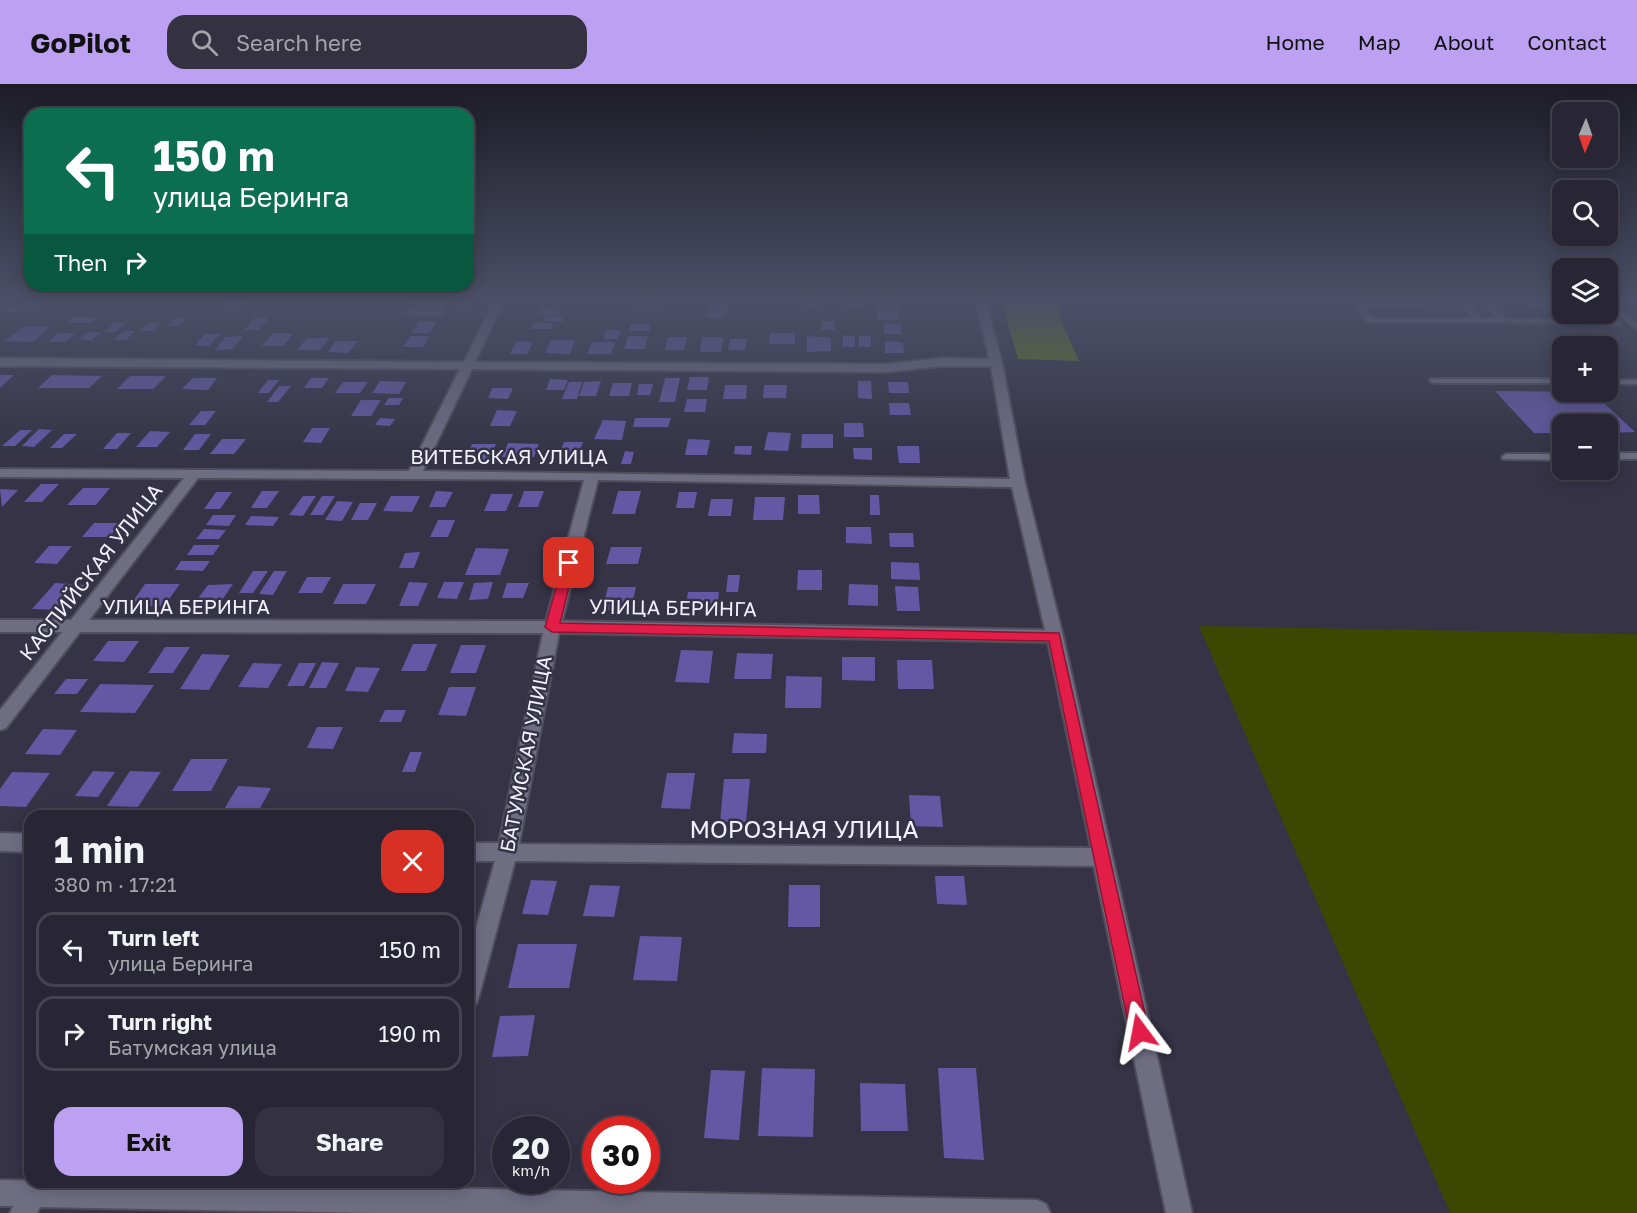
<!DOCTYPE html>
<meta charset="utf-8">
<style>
:root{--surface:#282634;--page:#343240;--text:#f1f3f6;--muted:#a5a5ac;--line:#44434f;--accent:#bca0f2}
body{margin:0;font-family:"Golos Text",sans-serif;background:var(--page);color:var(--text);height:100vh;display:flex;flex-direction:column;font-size:22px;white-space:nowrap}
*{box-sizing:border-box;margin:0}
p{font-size:20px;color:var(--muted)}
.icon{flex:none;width:33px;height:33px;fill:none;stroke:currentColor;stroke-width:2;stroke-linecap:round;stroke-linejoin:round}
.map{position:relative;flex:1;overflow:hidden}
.drawer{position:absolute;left:24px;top:726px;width:450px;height:378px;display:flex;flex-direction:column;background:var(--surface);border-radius:18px;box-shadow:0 3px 15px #0003,0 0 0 2px var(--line)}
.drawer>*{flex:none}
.hud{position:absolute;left:24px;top:24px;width:450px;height:183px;border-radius:18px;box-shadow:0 3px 15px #0003,0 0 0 2px var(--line);background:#0b6e4f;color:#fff;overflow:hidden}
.needle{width:39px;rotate:182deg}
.buttons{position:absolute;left:1552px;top:18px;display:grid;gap:12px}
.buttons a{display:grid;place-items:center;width:66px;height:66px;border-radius:12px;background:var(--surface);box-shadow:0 3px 15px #0003,0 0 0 2px var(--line);font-size:30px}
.speed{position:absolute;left:492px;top:1032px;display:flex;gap:12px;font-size:30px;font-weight:700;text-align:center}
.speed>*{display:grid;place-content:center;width:78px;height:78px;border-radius:50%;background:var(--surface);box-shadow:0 3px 15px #0003,0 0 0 2px var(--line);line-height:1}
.speed small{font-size:15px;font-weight:400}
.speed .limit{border:9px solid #d22;background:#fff;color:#111}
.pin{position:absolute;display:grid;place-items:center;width:51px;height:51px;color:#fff;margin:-26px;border-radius:12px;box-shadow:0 3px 9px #0006}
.me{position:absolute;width:66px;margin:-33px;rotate:347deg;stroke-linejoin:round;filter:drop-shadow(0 0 4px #0008)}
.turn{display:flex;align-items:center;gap:21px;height:126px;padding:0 30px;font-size:27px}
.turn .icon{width:78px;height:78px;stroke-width:2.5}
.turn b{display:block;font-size:42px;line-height:51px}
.then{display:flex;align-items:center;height:57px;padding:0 30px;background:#0003;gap:12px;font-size:22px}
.round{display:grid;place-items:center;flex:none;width:63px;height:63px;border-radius:18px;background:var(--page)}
.summary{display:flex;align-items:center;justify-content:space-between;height:102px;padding:0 30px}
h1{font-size:36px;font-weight:700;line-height:45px}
.button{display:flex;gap:12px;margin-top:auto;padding:12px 30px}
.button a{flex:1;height:69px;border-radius:18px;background:var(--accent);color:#111;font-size:24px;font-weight:700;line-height:69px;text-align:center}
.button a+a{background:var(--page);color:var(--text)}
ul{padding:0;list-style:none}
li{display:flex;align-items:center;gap:18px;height:75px;margin:0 12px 9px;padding:0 18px;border:3px solid var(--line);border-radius:18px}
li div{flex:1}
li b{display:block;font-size:22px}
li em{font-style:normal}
header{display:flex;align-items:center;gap:36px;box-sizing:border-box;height:84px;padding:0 30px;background:var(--accent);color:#111}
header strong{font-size:28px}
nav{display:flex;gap:33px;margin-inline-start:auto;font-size:21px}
.search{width:420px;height:54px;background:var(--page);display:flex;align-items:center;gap:15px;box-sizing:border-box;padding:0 21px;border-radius:18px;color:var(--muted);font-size:22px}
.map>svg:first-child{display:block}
.green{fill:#3c4701}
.forest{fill:#677712}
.building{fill:#6458a5}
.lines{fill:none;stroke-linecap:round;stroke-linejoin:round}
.service-casing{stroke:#504e5d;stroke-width:4}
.minor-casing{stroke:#504e5d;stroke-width:4}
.service{fill:#6f6d82;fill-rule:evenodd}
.minor{fill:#6f6d82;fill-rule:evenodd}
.route{fill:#e11d48;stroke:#92132f;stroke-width:1.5}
.labels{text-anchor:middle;stroke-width:5;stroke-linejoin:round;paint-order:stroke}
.street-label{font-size:20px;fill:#f1f0fc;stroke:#353345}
.near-street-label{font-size:24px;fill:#f1f0fc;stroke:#353345}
</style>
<header>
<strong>GoPilot</strong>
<div class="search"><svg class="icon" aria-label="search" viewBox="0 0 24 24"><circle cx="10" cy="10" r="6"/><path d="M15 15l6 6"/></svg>Search here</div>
<nav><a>Home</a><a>Map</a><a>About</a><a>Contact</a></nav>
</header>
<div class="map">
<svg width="1637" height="1129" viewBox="0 0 1637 1129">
<rect width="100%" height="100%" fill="#353345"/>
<!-- green -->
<path class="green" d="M1199,542l438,8v579h-187z"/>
<!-- forest -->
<path class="forest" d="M1001,217h56l6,24 16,36 -61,-2z"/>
<!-- building -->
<path class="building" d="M225,217h22l-8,9h-22z
M636,217h25l-3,9 -24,-1z
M805,217h17v6h-18z
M845,217h19v6h-18z
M877,217h21l1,19h-22z
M1357,217h88l8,9 -91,-2z
M412,219h37l-7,13 -38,-1z
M708,220h20l-3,14h-20z
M5,223h20l-7,5h-18z
M541,224h19l-3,6h-19z
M546,232h18l-2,6 -18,-1z
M73,233h24l-6,6h-25z
M176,234h10l-7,8h-11z
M254,234h15l-11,12h-14z
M419,237h18l-7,12h-19z
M821,237h14v9h-14z
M114,239h12l-10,9h-12z
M149,239h12l-8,8h-13z
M534,239h20l-3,6h-20z
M884,239l17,1 1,10h-18z
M631,240h20l-2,7h-20z
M24,242h27l-18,16 -28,-1z
M606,246h15l-3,9h-15z
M123,247h12l-9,9h-12z
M87,248h14l-9,8h-14z
M58,249h18l-11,9h-17z
M273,249h21l-11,13h-21z
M770,249h25v11h-26z
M205,250h15l-11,12 -14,-1z
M843,251l12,1v11h-12z
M243,252l-11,13 -17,1 10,-13z
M410,252h20l-7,11h-20z
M628,252h20l-3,13h-21z
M807,252l24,2v13l-24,1z
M859,252h12v11h-12z
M668,253h19l-3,13h-19z
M702,253h22l-3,15h-21z
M307,254h22l-9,12h-23z
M730,255h17l-2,11h-17z
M551,256h24l-5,14 -25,-1z
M336,257h22l-10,12 -20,-1z
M516,257l17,1 -6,12h-17z
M885,257l18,1 1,11h-19z
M592,258h23l-4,12h-24z
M0,291h14l-14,13z
M52,291l50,1 -13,12h-51z
M130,292h36l-13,13h-36z
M690,293h19l-2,13h-20z
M193,294h24l-9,12 -26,-1z
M311,294h18l-7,10h-18z
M665,294h15l-5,24h-16z
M550,295l18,1 -4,10h-18z
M268,296h11l-10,13h-11z
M380,297l26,1 -7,12 -27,-1z
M601,297l-5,15h-17l5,-14z
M858,297h13l1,18 -14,-1z
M343,298h25l-8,11h-25z
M569,298h13l-5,17h-15z
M888,298h20l1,11h-20z
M613,299h19l-3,13h-20z
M639,300h14l-3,11h-13z
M725,301h22l-1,14h-23z
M764,301h23l-1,13h-23z
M279,302h12l-13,16h-11z
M492,304h21l-5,11 -20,-1z
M1495,307l97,1 43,40 -27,1v-9h-45v9h-29z
M389,314h14l-4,7h-15z
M687,315h20l-2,13h-21z
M361,316h20l-10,16h-20z
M889,319h20l2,12h-21z
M497,326l20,1 -7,15h-20z
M201,327h15l-11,14h-16z
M380,334l15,1 -5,7 -15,-1z
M635,334h36l-3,9h-35z
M603,336l23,1 -4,19 -28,-1z
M844,339h19l1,14h-20z
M312,344h18l-9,15 -18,-1z
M39,345l13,1 -18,17 -12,-1z
M20,346h12l-17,16h-13z
M150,347l20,1 -13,15h-21z
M768,348l23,1 -3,18 -24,-1z
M117,349h14l-14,16h-14z
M64,350h13l-15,14h-12z
M195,350h16l-12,16h-16z
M802,350h31v14h-32z
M222,355h24l-12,15h-24z
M688,355l22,1 -3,15h-22z
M564,358h19l-6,17 -19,-1z
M508,359l31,1 -5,13h-32z
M472,360h24l-7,16h-25z
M735,362h17l-1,9 -17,-1z
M897,362h22l1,17h-21z
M853,364h19v12l-18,-1z
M625,367l9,1 -3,12h-10z
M41,400h18l-17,18h-18z
M83,404h27l-14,17h-29z
M0,405l18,1 -16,17z
M262,407h17l-12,17h-16z
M436,407l17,1 -8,15h-16z
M524,407h20l-6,16h-20z
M618,407h23l-6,23h-23z
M216,408h16l-12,17h-16z
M679,408h18l-3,16h-18z
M491,410h22l-7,17h-22z
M798,411h21l1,19h-22z
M870,411h9l1,20h-10z
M303,412h13l-13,20 -14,-1z
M322,412h13l-12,19h-13z
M391,412h29l-8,16 -29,-1z
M755,413h30l-2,23h-30z
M711,415h22l-2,17h-23z
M337,417l16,1 -11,19 -17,-1z
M360,419h17l-9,17h-17z
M213,431h23l-7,11 -23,-1z
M251,432l28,1 -6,9 -28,-1z
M438,436h17l-7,17h-18z
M94,439h27l-12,14h-27z
M846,443h25l1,17 -26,-1z
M204,445l22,1 -7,9h-23z
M889,449h24l1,14h-24z
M194,461h26l-7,10h-26z
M49,462h23l-15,18 -23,-1z
M611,463h31l-4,17h-32z
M476,464l33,1 -9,26h-35z
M420,468l-6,16h-15l6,-15z
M181,477h29l-7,10 -28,-1z
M891,478l28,1 1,17 -29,-1z
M798,486h24v20h-25z
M253,487h15l-15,22h-14z
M274,487h13l-14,24 -14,-1z
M728,491h12l-2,17h-12z
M307,493h24l-9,16h-24z
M409,498l19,1 -10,23h-19z
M444,498h20l-7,17 -20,-1z
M493,498l-5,17 -19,1 5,-17z
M55,499l30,2 -22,25 -31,-1z
M507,499h22l-6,15h-21z
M145,500h35l-16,22 -35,1z
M233,500l-15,22h-26l16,-21z
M343,500h33l-10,20h-33z
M849,500l29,1v21l-30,-1z
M895,502l23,1 2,24h-23z
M608,503h28l-5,23h-29z
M688,508h31l-2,19 -32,-1z
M108,557h31l-15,21 -31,-1z
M413,560h24l-11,27h-25z
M461,561h25l-10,28h-26z
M165,563h25l-17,26h-25z
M681,566l32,1 -4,32 -34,-1z
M737,569l36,1 -2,25h-37z
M202,570l28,1 -21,35 -29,-1z
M842,573h33v24l-33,-1z
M897,576h35l2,29h-36z
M322,578l17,1 -13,25h-17z
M253,579l29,1 -14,24 -30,-1z
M299,579h17l-12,23h-17z
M356,583l24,1 -12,24 -23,-1z
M786,592l36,1 -1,31h-36z
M66,595h22l-11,15h-23z
M100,600l54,1 -19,28 -55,-1z
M449,603h27l-10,29 -28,-1z
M385,626h21l-5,12h-22z
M317,643h26l-10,22 -26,-1z
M43,645l34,1 -17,25 -35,-1z
M734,649l33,1 -1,19h-34z
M410,668h12l-7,20h-13z
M191,675h37l-17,32h-39z
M93,687l22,1 -17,25 -23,-1z
M130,687l31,1 -23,35 -31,-1z
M12,688l38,1 -24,34 -26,-1v-17z
M667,689h28l-5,36 -29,-1z
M724,695h26l-4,43h-26z
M238,702l33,2 -15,28h-36z
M909,711l31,1 3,31 -32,-1z
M935,792h29l3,29 -30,-1z
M531,796l26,1 -9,34 -26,-1z
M590,801l30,1 -6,31 -31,-1z
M789,801h31v42h-32z
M640,852l42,1 -5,44 -44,-1z
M518,860h59l-8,44h-61z
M535,931l-7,41 -36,1 8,-41z
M762,984l53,1 -2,68 -55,-1z
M938,984h38l8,92 -40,-2z
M711,986l34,1 -6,69 -35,-2z
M860,999l45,1 3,47h-47z"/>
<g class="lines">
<!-- service casing -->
<g class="service-casing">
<path id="service" d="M1350,217h6l15,17h102l-14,-17h7l15,17h16l-15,-17h7l17,18 105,2 -6,-7h3v-3l13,12 -4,2 -116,-3h-132l-2,-1z
M1522,217l37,3 3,2 -3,2 -28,-1z
M1608,217h4l25,23v6l-29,-25z
M1431,295h132v4h-129l-4,-2z
M1608,296h29v4h-29z
M1608,369h29v6h-29z
M1506,370h57v6l-60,-1 -1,-2z"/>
</g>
<!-- minor casing -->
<g class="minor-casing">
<path id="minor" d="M494,217h10l-29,61 411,2 57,-6 46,1 -13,-58h10l16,62 23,120 38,153 129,577h-26l-72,-347 -579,-5 -36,135 -3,8 -8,3v-51l27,-95h-27v-18h31l44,-210 -463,-1 -74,96 -6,2v-20l62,-78h-62v-12h71l113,-142 -184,-1v-8l409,2 51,-102 -460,-3v-8l464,4zM943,282h48l19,113 -587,-8 49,-102 414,3zM198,394l386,2 -38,141 -457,-1zM598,396l414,7 33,143 -483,-9zM559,549l489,9 43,206 -572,-4z
M0,749l30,1v18l-30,-1z
M0,1096l403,8 1,-6h26l-2,6 609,12 9,4 4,9h-677l-333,-6 -3,6h-27l3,-7h-13z"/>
</g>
<!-- service -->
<use href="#service" class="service"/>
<!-- minor -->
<use href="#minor" class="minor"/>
</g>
<!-- sky -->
<linearGradient id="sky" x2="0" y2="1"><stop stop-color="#1d1c26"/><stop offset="0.58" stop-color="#4b5068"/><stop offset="1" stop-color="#4b5068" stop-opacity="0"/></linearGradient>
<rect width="1637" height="375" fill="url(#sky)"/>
<!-- route -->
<path class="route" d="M569,474l6,5 -15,60 499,10 90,399 -2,7 -7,3 -7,-3 -3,-7 -81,-391 -497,-9 -7,-5 18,-64z"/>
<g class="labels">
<!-- street labels -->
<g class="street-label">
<text x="509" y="380">ВИТЕБСКАЯ УЛИЦА</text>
<text transform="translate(91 488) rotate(-52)" y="7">КАСПИЙСКАЯ УЛИЦА</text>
<text x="186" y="530">УЛИЦА БЕРИНГА</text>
<text transform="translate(673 524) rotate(1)" y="7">УЛИЦА БЕРИНГА</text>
<text transform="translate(526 670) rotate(-79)" y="7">БАТУМСКАЯ УЛИЦА</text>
</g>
<!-- near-street labels -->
<g class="near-street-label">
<text x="804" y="754">МОРОЗНАЯ УЛИЦА</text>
</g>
</g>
</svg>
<div class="buttons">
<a><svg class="needle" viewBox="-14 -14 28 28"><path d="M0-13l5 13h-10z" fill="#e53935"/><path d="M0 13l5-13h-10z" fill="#a5a5ac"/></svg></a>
<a><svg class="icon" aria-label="search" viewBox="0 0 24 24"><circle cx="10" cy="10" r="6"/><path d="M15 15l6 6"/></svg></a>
<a><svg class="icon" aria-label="layers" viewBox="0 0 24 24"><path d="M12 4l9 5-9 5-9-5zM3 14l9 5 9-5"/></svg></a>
<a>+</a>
<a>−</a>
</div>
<div class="speed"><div>20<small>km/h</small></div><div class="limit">30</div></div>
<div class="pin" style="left:569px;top:479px;background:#d93025"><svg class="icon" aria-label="arrive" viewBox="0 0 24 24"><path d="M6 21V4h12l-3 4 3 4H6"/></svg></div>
<svg class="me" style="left:1140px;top:948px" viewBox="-20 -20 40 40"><path d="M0-17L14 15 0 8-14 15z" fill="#e11d48" stroke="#fff" stroke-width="4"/></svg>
<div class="hud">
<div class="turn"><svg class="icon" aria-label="left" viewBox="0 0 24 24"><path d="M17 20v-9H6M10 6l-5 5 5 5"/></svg><div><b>150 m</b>улица Беринга</div></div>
<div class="then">Then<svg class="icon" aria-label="right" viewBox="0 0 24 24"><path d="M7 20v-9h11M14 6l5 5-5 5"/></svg></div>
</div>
<section class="drawer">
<div class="summary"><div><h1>1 min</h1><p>380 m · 17:21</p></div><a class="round" style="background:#d93025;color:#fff"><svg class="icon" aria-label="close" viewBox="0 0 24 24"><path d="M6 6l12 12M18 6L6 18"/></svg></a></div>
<ul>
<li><svg class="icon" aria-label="left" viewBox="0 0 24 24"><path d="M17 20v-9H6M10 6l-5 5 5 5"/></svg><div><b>Turn left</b><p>улица Беринга</p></div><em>150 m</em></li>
<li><svg class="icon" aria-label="right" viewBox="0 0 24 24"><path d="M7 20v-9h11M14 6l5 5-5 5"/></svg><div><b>Turn right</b><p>Батумская улица</p></div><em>190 m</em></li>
</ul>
<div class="button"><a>Exit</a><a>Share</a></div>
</section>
</div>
